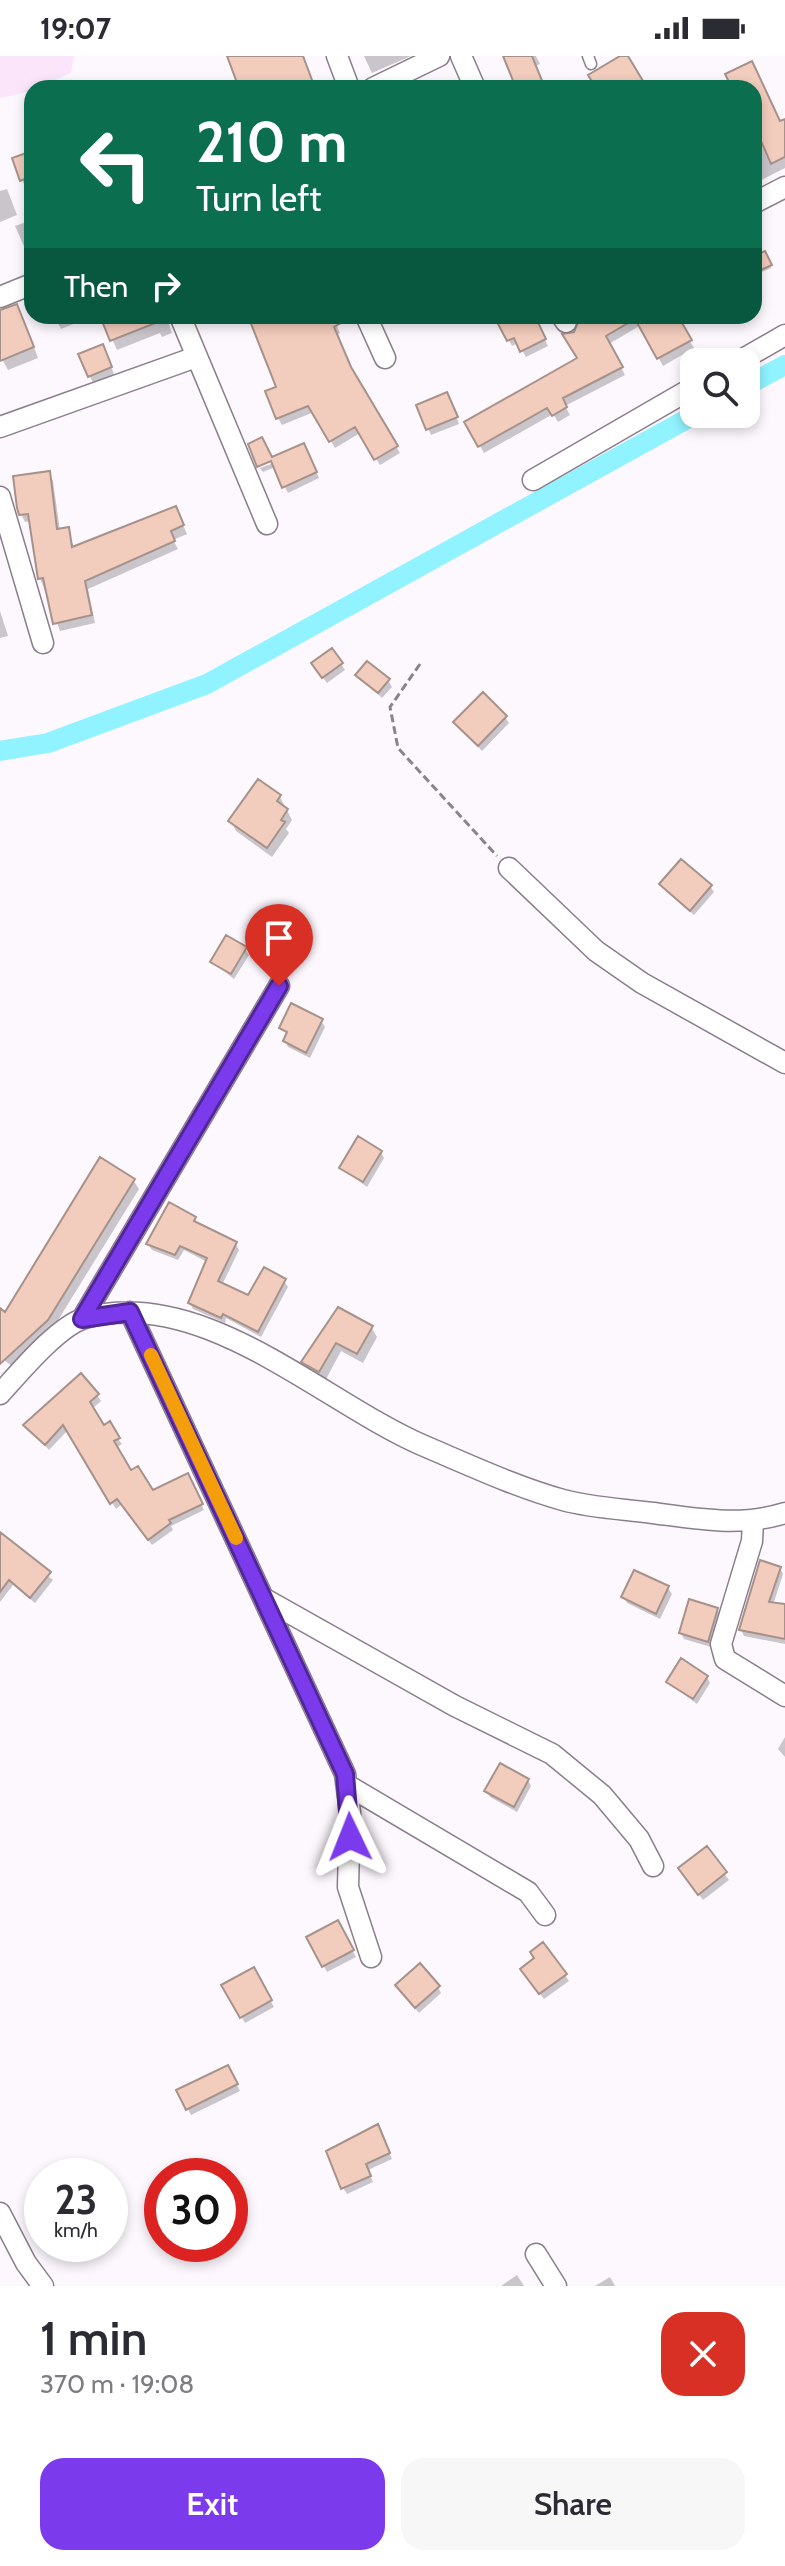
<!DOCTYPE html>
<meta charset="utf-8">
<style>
:root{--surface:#fff;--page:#f7f7f7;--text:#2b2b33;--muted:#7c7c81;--accent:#7c3aed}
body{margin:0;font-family:Cabin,sans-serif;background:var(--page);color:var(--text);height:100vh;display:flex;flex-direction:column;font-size:30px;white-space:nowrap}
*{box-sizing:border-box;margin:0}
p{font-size:26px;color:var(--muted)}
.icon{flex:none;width:44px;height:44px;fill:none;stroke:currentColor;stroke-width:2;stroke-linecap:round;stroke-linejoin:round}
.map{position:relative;height:2230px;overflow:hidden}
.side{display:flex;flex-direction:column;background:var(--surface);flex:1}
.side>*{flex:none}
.hud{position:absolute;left:24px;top:24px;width:738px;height:244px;border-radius:24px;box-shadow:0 4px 12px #0003;background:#0b6e4f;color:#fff;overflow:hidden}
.fabs{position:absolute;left:680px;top:292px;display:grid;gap:16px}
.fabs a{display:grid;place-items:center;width:80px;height:80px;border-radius:16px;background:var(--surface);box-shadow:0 4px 12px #0003;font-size:40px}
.speed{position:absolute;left:24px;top:2102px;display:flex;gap:16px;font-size:40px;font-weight:700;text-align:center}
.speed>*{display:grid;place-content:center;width:104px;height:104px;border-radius:50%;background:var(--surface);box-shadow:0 4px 12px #0003;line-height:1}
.speed small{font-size:20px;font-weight:400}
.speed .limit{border:12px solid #d22;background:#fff;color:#111}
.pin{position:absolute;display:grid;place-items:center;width:68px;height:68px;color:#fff;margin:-82px -34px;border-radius:50% 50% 50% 0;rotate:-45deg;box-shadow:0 0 8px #0007}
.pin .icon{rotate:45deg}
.me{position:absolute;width:88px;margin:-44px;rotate:358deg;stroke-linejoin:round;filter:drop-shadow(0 0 6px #0008)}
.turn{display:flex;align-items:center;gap:28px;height:168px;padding:0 40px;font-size:36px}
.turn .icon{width:104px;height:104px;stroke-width:2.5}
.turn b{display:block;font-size:56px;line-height:68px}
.then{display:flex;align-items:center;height:76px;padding:0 40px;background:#0003;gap:16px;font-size:30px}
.round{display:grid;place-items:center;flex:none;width:84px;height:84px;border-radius:24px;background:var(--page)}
.head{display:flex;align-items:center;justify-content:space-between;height:136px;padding:0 40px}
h1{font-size:48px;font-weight:600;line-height:60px}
.button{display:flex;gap:16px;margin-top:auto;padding:16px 40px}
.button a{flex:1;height:92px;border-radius:24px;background:var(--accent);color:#fff;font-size:32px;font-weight:600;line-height:92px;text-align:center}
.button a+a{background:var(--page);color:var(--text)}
.status{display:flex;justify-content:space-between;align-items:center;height:56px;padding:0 40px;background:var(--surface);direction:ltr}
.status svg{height:22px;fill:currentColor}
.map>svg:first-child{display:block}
.built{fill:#fae5fb}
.shadow{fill:#0003}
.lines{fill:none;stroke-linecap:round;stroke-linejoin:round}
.canal{stroke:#90f3ff;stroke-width:20}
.building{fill:#f2ccbd;stroke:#a6928a;stroke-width:2}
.lane-casing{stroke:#8b7e8c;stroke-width:13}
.street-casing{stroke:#8b7e8c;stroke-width:23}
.path{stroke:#89848a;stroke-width:3;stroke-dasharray:8 4;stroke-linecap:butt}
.lane{stroke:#fff;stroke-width:10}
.street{stroke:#fff;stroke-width:20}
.route-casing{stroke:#51269a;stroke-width:20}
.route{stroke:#7c3aed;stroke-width:14}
.slow{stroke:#f59e0b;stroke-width:14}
</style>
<div class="status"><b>19:07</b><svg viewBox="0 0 49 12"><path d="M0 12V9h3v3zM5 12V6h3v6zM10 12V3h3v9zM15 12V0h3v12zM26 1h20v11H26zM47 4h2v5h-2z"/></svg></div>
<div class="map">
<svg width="785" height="2230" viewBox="0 0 785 2230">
<rect width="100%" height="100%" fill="#fdf7fe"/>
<!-- built -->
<path class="built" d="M0,0h74l-3,17 -44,19 -27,6z"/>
<!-- shadow -->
<path class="shadow" d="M364,0h47l-39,17z
M505,0h31l4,8 -5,2 9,22h-28z
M626,0l18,32h-46l26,-32z
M751,8l29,59 5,-2v47l-31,16v-96h-20z
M32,97v30l-7,3 -3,-6z
M7,133l10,26 -17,7v-31z
M32,164v44l-17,-38z
M765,197l6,15 -16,7 -1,-17z
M0,254l22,6 16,42 -30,12 -8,-15z
M54,260h33l1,2 -27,11z
M102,260h64l6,17 -10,4 -2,-4 -43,17z
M249,260h84l7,17 -3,2 17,40 46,78 -20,12 -20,-32 -25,15 -21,-36 -32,13 -4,-7 1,-30z
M519,260h14l15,30 -22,11 -8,-14 -6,3 -11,-21z
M579,260h97l18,32 -31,18 -22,-41 -32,19 16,31 -60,31 5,9 -12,7 -5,-8 -69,39 -17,-30 112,-64 -4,-25 6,-14z
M105,296l9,22 -21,9 -13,-28z
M450,345l9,23 -28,11 -13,-29z
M307,395l12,27 -31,15 -13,-26 -12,5 -3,-4z
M49,417l4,8 7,50 8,-1 6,18 105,-32 8,18 -14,6 5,9 -90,40 7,34 -35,8 -20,-53 -9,-57 -6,1 -4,-8z
M0,555l8,25 -8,2z
M341,608l4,6 -18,13 -10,-13z
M358,619l30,5 4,7 -10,11z
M505,661l4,6 -27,28 -26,-28z
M280,741l12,23 -6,9 3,4 -17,24 -36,-26 -5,-10z
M662,829l48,1 4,6 -20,23z
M245,893l4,6 -15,24 -22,-17z
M321,965l4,6 -15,31 -22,-11 -3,-6 3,-5 -6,-8z
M381,1096l3,6 -17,29 -26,-19z
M133,1124l6,9 -87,141 -40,36 -12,-9v-47l6,5z
M194,1163l4,6 37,18 4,7 -17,35 27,12 35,-16 4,6 -27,50 -35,-19 -1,5 -32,-14 -3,-6 17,-41 -23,-12 -6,10 -26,-10 -4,-6z
M371,1271l6,10 -14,26 -22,-12 -16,30 -16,-10 -5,-9 14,-27 5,3z
M97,1339l4,6 -9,8 11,19 15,11 4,5 -6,4 15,25 21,19 39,-10 13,28 -33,16 2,4 -21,15 -30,-41 -6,5 -48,-79 -19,20 -23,-25z
M0,1483l53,41 -18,23 -22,-18 -13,17z
M780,1512l3,6 -10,31 12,1v38l-41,-8 -3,-6z
M668,1532l4,6 -12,25 -33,-16 -3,-6z
M717,1553l4,6 -10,32 -27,-8 -3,-6z
M707,1621l3,6 -13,21 -29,-22z
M785,1681v20l-7,-8z
M528,1724l3,6 -14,26 -27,-15 -3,-6z
M706,1793l23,31 -26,20 -19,-25z
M337,1867l19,34 -29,15 -19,-34z
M253,1914l21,37 -29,16 -21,-37z
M526,1919h39l4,6 -25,18z
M397,1930l41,1 3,6 -22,20z
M228,2011l12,24 -49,24 -12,-24z
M380,2077l12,26 -24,11 5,12 -26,12 -4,-6z
M54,2188h28l-22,11z
M517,2219l7,11h-23z
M610,2221l5,9h-20z"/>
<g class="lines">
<!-- canal -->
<path class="canal" d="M746,330l39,-21
M0,695l48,-8 159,-59 489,-270"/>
</g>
<!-- building -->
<path class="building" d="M227,0h76l12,32h-76z
M503,0h29l13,32h-29z
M620,0h8l15,25 -12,7h-35l-8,-13z
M752,5l28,60 5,-2v38l-14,7 -9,-21 -8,4v-59h-22l-7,-14z
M32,95v25l-12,5 -8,-23z
M765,195l7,14 -18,8v-17z
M17,248l17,43 -34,14v-51z
M100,260h67l1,2 -58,23z
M248,260h105l-19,11 17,40 47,79 -24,14 -19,-33 -26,15 -21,-36 -32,13 -11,-28 11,-4z
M514,260h21l11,23 -26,13 -6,-14 -7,3 -9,-17z
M585,260h93l14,24 -35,19 -22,-40 -29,17 17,31 -60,31 4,9 -15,9 -5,-8 -69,39 -14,-25 113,-64 -15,-24 12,-2 5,-12z
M103,288l9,23 -24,10 -10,-23z
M447,336l11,25 -32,13 -10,-25z
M262,381l10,20 32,-14 13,29 -35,16 -11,-27 -14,6 -9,-23z
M50,415l7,58 12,-2 3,20 104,-41 8,19 -13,6 4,10 -90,40 7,34 -39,9 -10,-46 -5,1 -10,-65 -9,1 -2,-7 -4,-32z
M332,592l11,15 -21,15 -11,-15z
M367,605l23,18 -12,14 -23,-18z
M483,636l24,24 -29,30 -25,-24z
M258,723l23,16 -4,6 11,8 -7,11 4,2 -18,26 -39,-27z
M681,803l31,26 -22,26 -31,-27z
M226,879l21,12 -16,27 -21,-12z
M291,947l32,16 -17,34 -23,-12 4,-9 -8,-4z
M358,1080l24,15 -19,31 -24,-14z
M100,1101l35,22 -87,141 -48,44v-56l5,4z
M169,1146l27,15 -2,4 43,21 -19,39 30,14 16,-28 22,12 -28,53 -35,-18 -2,4 -33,-15 19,-45 -27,-12 -5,9 -29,-11z
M338,1251l35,19 -16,28 -21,-11 -17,29 -18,-10z
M81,1317l18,21 -9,8 14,23 6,-4 10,17 -6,3 17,29 7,-4 15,24 35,-17 15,31 -34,16 2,3 -23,17 -31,-41 -7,5 -47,-79 -18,20 -22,-20z
M0,1476l51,40 -21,26 -21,-18 -9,12z
M760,1504l21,7 -12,35 16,2v35l-46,-9z
M634,1514l35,16 -13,28 -35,-17z
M689,1543l29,9 -10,34 -29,-9z
M681,1602l27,18 -15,23 -27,-17z
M500,1707l29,16 -15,28 -30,-16z
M707,1790l20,26 -29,23 -20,-27z
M338,1864l16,30 -32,17 -16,-30z
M543,1886l24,32 -28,20 -19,-25 14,-11 -4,-6z
M420,1907l20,23 -25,22 -20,-23z
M254,1911l18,33 -32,18 -19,-33z
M228,2009l10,19 -52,26 -10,-20z
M378,2068l12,29 -24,11 5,12 -30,13 -15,-38z"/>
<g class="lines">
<!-- lane casing -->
<g class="lane-casing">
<path id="lane" d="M588,0l3,8"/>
</g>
<!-- street casing -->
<g class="street-casing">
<path id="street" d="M337,0l12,32
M461,0l14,32
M373,32l66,-32
M754,147l31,-16
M0,241l32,-13
M180,260l87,208
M366,260l19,42
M562,260l4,6
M738,306l47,-27
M0,371l196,-70
M533,424l161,-93
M0,441l43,146
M509,812l87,83 46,32 143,80
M130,1256l215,462 5,38 -2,75 23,70
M82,1263l197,-333
M0,1338c19,-21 58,-68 85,-76 118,-32 235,82 337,127 45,19 94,42 141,55 29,8 61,9 90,13 45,6 88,14 132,0
M753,1465l-1,20 -31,103 4,15 60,37
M263,1542l192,108 97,48 50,41 37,44 14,27
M347,1729l181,107 17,23
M0,2157l26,50 17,23
M536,2198l20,32"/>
</g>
<!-- path -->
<path class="path" d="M420,608l-30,43 8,41 99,108"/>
<!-- lane -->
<use href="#lane" class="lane"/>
<!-- street -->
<use href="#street" class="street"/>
</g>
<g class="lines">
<!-- route casing -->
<g class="route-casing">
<path id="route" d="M279,930l-197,333 48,-7 215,462 5,63"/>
</g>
<!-- route -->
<use href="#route" class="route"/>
<!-- slow -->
<path class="slow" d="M151,1299l85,183"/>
</g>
</svg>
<div class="fabs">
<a><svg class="icon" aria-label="search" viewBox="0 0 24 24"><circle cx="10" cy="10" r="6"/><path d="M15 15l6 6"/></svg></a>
</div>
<div class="speed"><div>23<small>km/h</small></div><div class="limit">30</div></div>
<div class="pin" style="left:279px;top:930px;background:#d93025"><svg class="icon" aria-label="arrive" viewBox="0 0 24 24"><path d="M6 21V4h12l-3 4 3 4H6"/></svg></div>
<svg class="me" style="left:350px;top:1781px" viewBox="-20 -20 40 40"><path d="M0-17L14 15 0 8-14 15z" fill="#7c3aed" stroke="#fff" stroke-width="4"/></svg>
<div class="hud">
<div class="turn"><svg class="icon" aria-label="left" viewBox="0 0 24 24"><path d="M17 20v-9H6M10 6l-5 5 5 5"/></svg><div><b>210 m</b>Turn left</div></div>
<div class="then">Then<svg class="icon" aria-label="right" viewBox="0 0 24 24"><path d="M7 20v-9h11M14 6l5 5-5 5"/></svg></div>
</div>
</div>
<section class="side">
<div class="head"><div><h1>1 min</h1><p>370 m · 19:08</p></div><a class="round" style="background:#d93025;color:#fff"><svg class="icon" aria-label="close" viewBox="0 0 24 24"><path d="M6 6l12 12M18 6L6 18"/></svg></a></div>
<div class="button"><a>Exit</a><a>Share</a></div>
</section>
